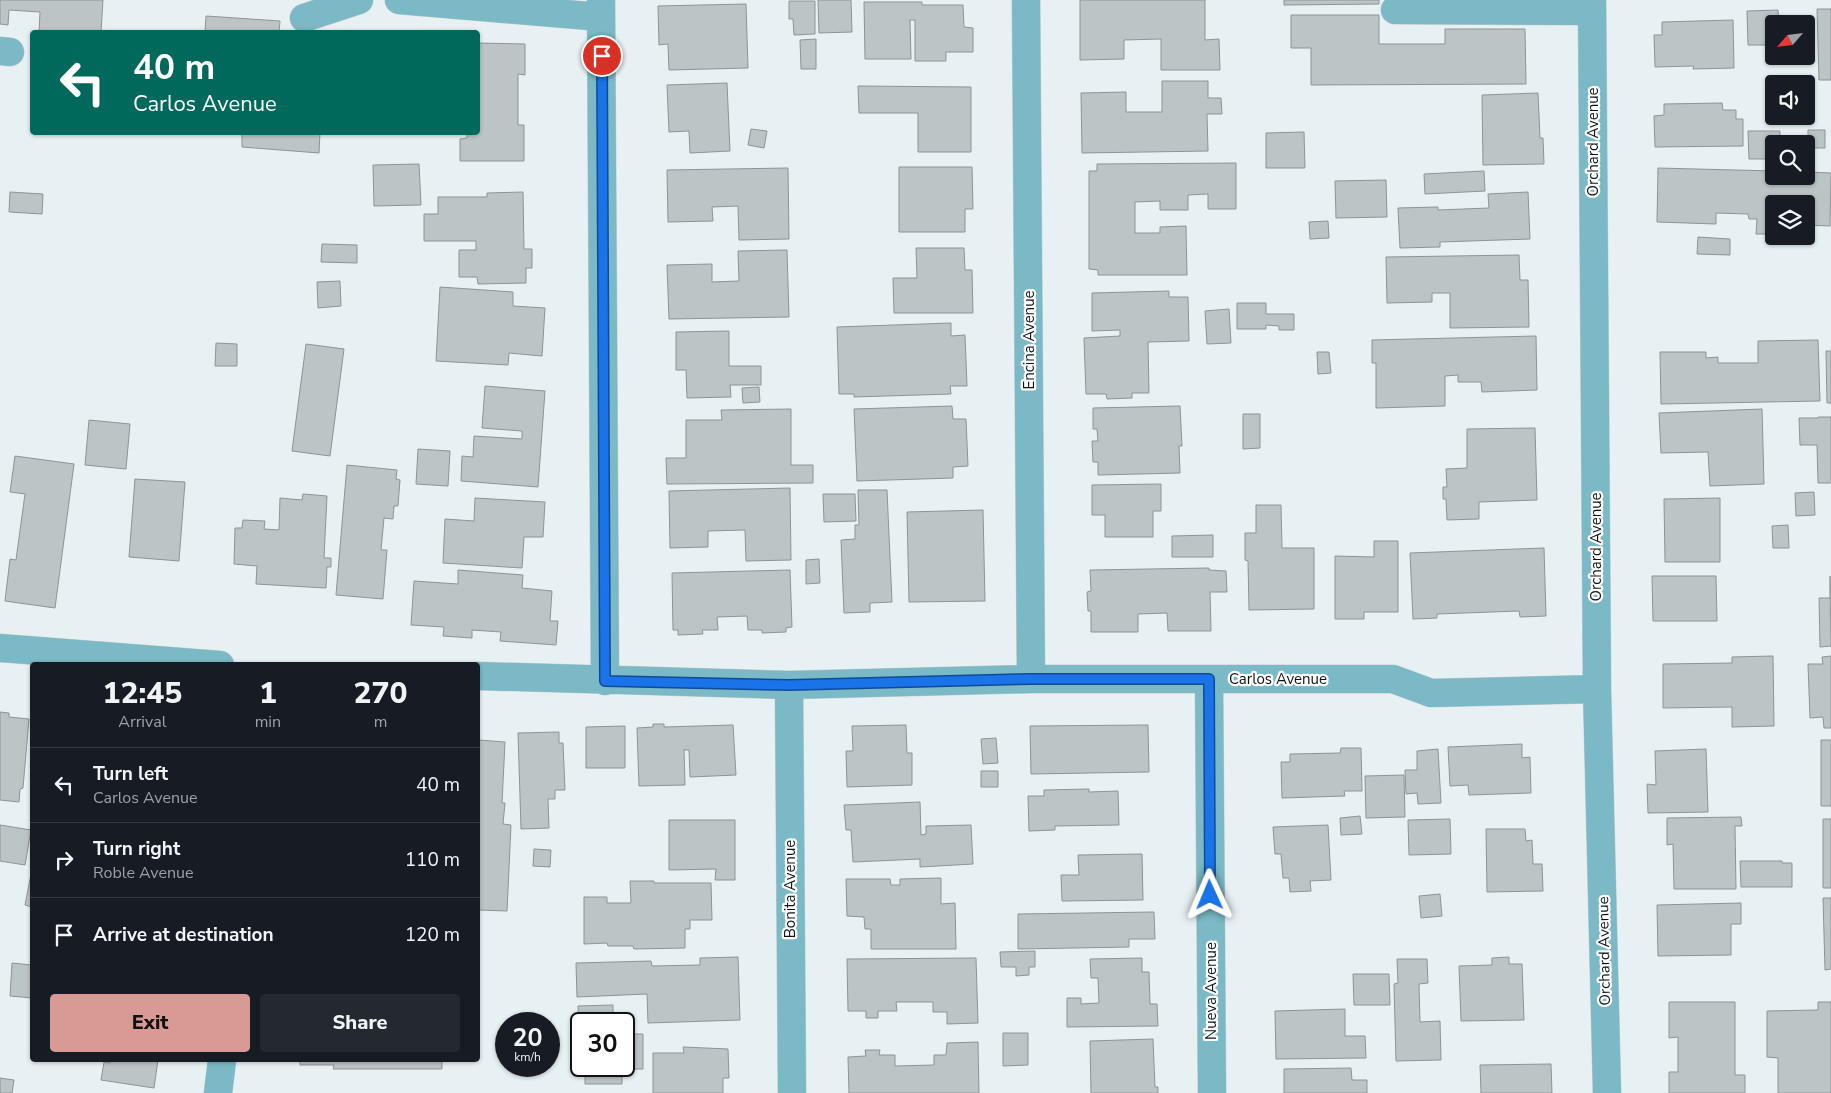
<!DOCTYPE html>
<style>
:root{--surface:#171b24;--page:#242831;--text:#f1f3f6;--muted:#9ea1a6;--line:#363941;--accent:#d89a95}
body{margin:0;font-family:"Nunito Sans",sans-serif;background:var(--page);color:var(--text);height:100vh;display:flex;flex-direction:column;font-size:19px;white-space:nowrap}
*{box-sizing:border-box;margin:0}
p{font-size:16px;color:var(--muted)}
.icon{flex:none;width:28px;height:28px;fill:none;stroke:currentColor;stroke-width:2;stroke-linecap:round;stroke-linejoin:round}
.map{position:relative;flex:1;overflow:hidden}
.details{position:absolute;left:30px;top:662px;width:450px;height:400px;display:flex;flex-direction:column;background:var(--surface);border-radius:5px;box-shadow:0 1px 4px #0004}
.details>*{flex:none}
.guide{position:absolute;left:30px;top:30px;width:450px;height:105px;border-radius:5px;box-shadow:0 1px 4px #0004;background:#00695c;color:#fff;overflow:hidden}
.needle{width:32px;rotate:242deg}
.tools{position:absolute;left:1765px;top:15px;display:grid;gap:10px}
.tools a{display:grid;place-items:center;width:50px;height:50px;border-radius:5px;background:var(--surface);box-shadow:0 1px 4px #0004;font-size:25px}
.speed{position:absolute;left:495px;top:1012px;display:flex;gap:10px;font-size:25px;font-weight:700;text-align:center}
.speed>*{display:grid;place-content:center;width:65px;height:65px;border-radius:50%;background:var(--surface);box-shadow:0 1px 4px #0004;line-height:1}
.speed small{font-size:12px;font-weight:400}
.speed .limit{border:2px solid #111;border-radius:8px;background:#fff;color:#111}
.pin{position:absolute;display:grid;place-items:center;width:42px;height:42px;color:#fff;margin:-21px;border:2px solid #fff;border-radius:50%;box-shadow:0 1px 5px #0007}
.me{position:absolute;width:55px;margin:-28px;rotate:359deg;stroke-linejoin:round;filter:drop-shadow(0 0 4px #0008)}
.turn{display:flex;align-items:center;gap:18px;height:105px;padding:0 20px;font-size:22px}
.turn .icon{width:65px;height:65px;stroke-width:2.5}
.turn b{display:block;font-size:35px;line-height:42px}
.eta{display:flex;justify-content:space-evenly;align-items:center;height:85px;text-align:center}
.eta b{font-size:30px;font-weight:800;line-height:35px}
.action{display:flex;gap:10px;margin-top:auto;padding:10px 20px}
.action a{flex:1;height:58px;border-radius:5px;background:var(--accent);color:#111;font-size:20px;font-weight:800;line-height:58px;text-align:center}
.action a+a{background:var(--page);color:var(--text)}
ul{padding:0;list-style:none}
li{display:flex;align-items:center;gap:15px;height:75px;padding:0 20px;border-top:1px solid var(--line)}
li div{flex:1}
li b{display:block;font-size:19px}
li em{font-style:normal}
.map>svg:first-child{display:block}
.building{fill:#bcc5c6;stroke:#8c9496}
.lines{fill:none;stroke-linecap:round;stroke-linejoin:round}
.minor-casing{stroke:#c4ccce;stroke-width:29}
.minor{stroke:#7ab9c5;stroke-width:28}
.route-casing{stroke:#114b97;stroke-width:12}
.route{stroke:#1a73e8;stroke-width:9}
.labels{text-anchor:middle;stroke-width:4.5;stroke-linejoin:round;paint-order:stroke}
.street-label{font-size:15px;fill:#0d1011;stroke:#fff}
</style>
<div class="map">
<svg width="1831" height="1093" viewBox="0 0 1831 1093">
<rect width="100%" height="100%" fill="#e7f0f2"/>
<!-- building -->
<path class="building" d="M0,0h103l-2,32h-62l1,-20 -31,-2 -1,15 -8,-1z
M818,0h33l1,32 -33,1z
M1080,0h125v40l14,-1 1,31h-59v-31l-37,1v19l-44,1z
M1284,0h95v4l-95,1z
M789,1h26v33l-21,1 -1,-16h-4z
M864,2h58v3h41l1,22 9,1v24h-27v9h-31v-41h-5l1,39h-46z
M746,4l2,64 -79,2 -1,-26 -9,1 -1,-39z
M1817,9h14v71h-12z
M1778,10l1,14h-5v21h-26l-1,-34z
M1291,15h88v29h66v-15h80l1,55 -215,1v-37h-20z
M206,16l74,5 -1,11h-74z
M1733,20l1,48 -41,1 1,-3 -39,1 -1,-32h8v-13z
M816,39v30h-15l-1,-29z
M478,43l47,1v31l-7,-1v51h6v36h-64v-22l7,-1v-6h11z
M1162,81h46v17h13l1,16h-15l1,37 -126,2 -1,-60 45,-1v20h36z
M727,83l3,68 -40,2 -1,-22 -20,1 -2,-47z
M858,86l113,1v65h-53v-39h-59z
M1538,93l2,45h3l1,26 -61,1 -1,-70z
M1722,103l1,7h13v9h7v27l-88,1 -1,-31 10,-1v-11z
M751,129l16,2 -3,17 -16,-3z
M1808,130h17v18h-17z
M1748,131h32v13h-6v15h-25z
M242,132h78l-1,21 -77,-6z
M1304,132l1,36h-39v-35z
M1236,163v46h-28v-15l-20,1v15h-28v-9l-25,1v31h25v-6l26,-1 1,49h-89v-5l-9,-1v-98h8v-7z
M419,164l2,41 -47,1 -1,-41z
M899,167h73l1,42h-8v23h-66z
M788,168l1,71 -50,1 -1,-34 -26,1 1,14 -45,1 -1,-52z
M1658,168l116,3v5h32v-4l25,1 -1,53 -24,-1v-21h-32v30h-18l1,-15h-8l-1,-5 -32,-1v11l-59,-2z
M1484,171l1,20 -60,3 -1,-20z
M1386,180l1,37 -51,1 -1,-37z
M10,192l33,2 -1,20 -33,-2z
M523,192l1,57h8v19h-6v15l-48,1 -1,-7h-18v-27h17v-9h-52v-27h14v-17h49v-4z
M1528,192l2,47 -90,3v5l-40,1 -2,-40 40,-1v3l51,-2 -1,-14z
M1328,221l1,17 -19,1 -1,-17z
M1698,237l32,2v16l-33,-1z
M322,244l35,1v18l-36,-1z
M916,248h48l1,22h7l1,43h-79l-1,-35h24z
M787,250l2,67 -120,2 -2,-54 45,-1v18l27,-1 -1,-30z
M1519,255l1,25h8l1,47 -79,1v-35h-18v9l-45,1 -1,-46z
M340,281l1,25 -23,2 -1,-26z
M440,287l73,5v14l32,2 -3,48 -33,-3 -1,12 -72,-4z
M1169,291v6h19l1,44 -41,1 1,51h-17v5l-25,1 -1,-5h-20l-2,-56 36,-2v-6l-28,1v-38z
M1237,303h29v11h28v16h-15v-4l-13,-1v4h-29z
M1229,309l2,34 -24,1 -2,-33z
M951,323v13l14,-1 2,51h-17l1,8 -97,3v-3h-15l-2,-67z
M729,331v35h32v19h-31l1,12 -44,1 -1,-28h-10v-38z
M1536,336l1,54 -55,2 -1,-10h-23v-7l-13,1v30l-69,2v-45h-4v-23z
M1818,340l2,61 -159,3 -1,-52h46v6l12,-1v6h40v-22z
M216,343l21,1v22h-22z
M306,344l38,5 -14,107 -38,-5z
M1826,351h5v52h-4z
M1317,352h12l2,21 -13,1z
M485,386l60,5 -7,96 -77,-6 1,-25 11,1 1,-21 48,3v-8l-40,-3z
M759,387l1,15 -17,1 -1,-15z
M952,406l1,13h13l2,47 -15,1v11l-96,3 -3,-72z
M1180,406l2,40h-3l1,27 -82,2v-13h-5l-1,-21h6l-1,-12h-4v-21z
M791,409v56h22v18l-146,1 -1,-26h20v-38h36l-1,-10z
M1762,409l2,75 -54,2 -2,-34 -47,1 -2,-40z
M1243,414h17v34l-17,1z
M1818,417h13v66h-13l-1,-38h-17l-1,-27h19z
M89,420l41,4 -4,45 -41,-4z
M1535,428l2,72 -58,2v17l-32,1 -1,-21h-3v-12h4l-1,-18 21,-1v-39z
M418,449l32,2 -2,35 -32,-2z
M15,456l59,8 -19,144 -50,-7 5,-42 6,1 9,-66 -15,-2z
M347,465l50,5 -1,9 4,1 -2,26h-4l-1,13 -9,-1 -3,32h6l-4,49 -47,-4z
M135,479l50,3 -6,79 -50,-4z
M1161,484v27h-8v26h-48v-22h-13v-30z
M790,488l1,72 -45,1 -1,-31 -37,1v16l-38,1 -1,-57z
M858,490h29l5,112 -22,1v9l-26,1 -3,-73 14,-1v-14h4z
M1814,492l1,23 -19,1 -1,-23z
M303,494l24,2 -3,62h7v9h-4l-1,21 -70,-4 1,-18 -23,-2 1,-36h7l1,-8 22,1 -1,8 15,1 1,-32 22,2z
M823,494h32l1,27 -32,1z
M475,498l70,4 -2,35h-19l-2,31 -79,-5 2,-44 29,2z
M1720,498v64h-55l-1,-63z
M1256,505h25l1,43h32v61l-65,1 -1,-49 -3,-1v-27h11z
M983,510l2,91 -76,1 -2,-90z
M1788,525l1,23h-16l-1,-22z
M1213,535v22h-41v-21z
M1374,541h24v71h-34v7h-29v-63l39,1z
M1544,548l2,68 -26,1 -1,-6 -82,3v4l-24,1 -3,-66z
M819,559l1,24 -14,1v-24z
M1209,568v2l17,1 1,21h-17l1,39h-43l-1,-18 -29,1v18h-47v-21h-3l-1,-19 4,-1 -1,-21z
M458,570l65,5 -1,13 30,3 -2,30h8l-2,24 -56,-4 1,-9 -29,-2v8l-29,-2 1,-9 -33,-2 3,-44 44,3z
M790,570l2,57 -6,1v4l-24,1v-3h-14l-1,-14 -30,1 1,13h-16l1,4 -25,1v-5h-5l-1,-57z
M1652,576h64l1,45h-64z
M1830,576l1,70 -11,1 -1,-49h11z
M1773,656l1,70 -42,1v-20l-69,1v-44l69,-1v-6z
M1831,656v72h-7l-1,-11 -13,1 -2,-54h15l-1,-7z
M0,712l9,1v4l20,2 -6,69 -3,1 -1,13 -19,-2z
M653,724h11v3l69,-2 3,50 -46,2 -1,-27h-5l1,35 -46,1 -2,-58 16,-1z
M906,725l1,28h5v32l-65,2 -1,-36h7l-1,-25z
M1148,725l1,47 -118,2 -1,-48z
M625,726v42h-39v-41z
M559,732v11h4l2,47h-10v9h-7l1,29 -28,1 -3,-96z
M996,738l2,25 -15,1 -2,-25z
M478,740l27,2 -3,61h3l-2,21 8,1 -4,86 -29,-1z
M1821,740h10v66h-10z
M1522,744v14l8,-1 1,36 -62,2 -1,-10 -18,1 -2,-39z
M1341,748h20l1,43h-18l1,5 -63,2 -1,-36h9v-8l50,-1z
M1438,749l3,54 -23,1 -1,-11 -11,1 -1,-24h12v-19z
M1706,749l2,63 -60,1 -1,-29 9,1 -1,-34z
M981,771h17v16h-17z
M1404,775l1,42 -39,1 -1,-42z
M1089,789v3l29,-1 1,34 -64,1v4l-26,1 -1,-35h16v-6z
M920,802l1,33 5,-1v-8l45,-1 2,39 -53,3v-8l-67,3 -2,-32h-5l-2,-25z
M1360,816l2,18 -21,1 -1,-17z
M1741,817l1,9h-7l1,63h-62l-1,-45 -6,1v-27z
M1450,819l1,35 -42,1 -1,-35z
M1823,819h8v69h-8z
M669,820h66v60h-20l1,-11 -47,1z
M0,825l31,5 -6,35 -25,-4z
M1328,825l3,55 -21,1 1,10 -21,1 -1,-14h-6l-2,-24h-6l-2,-27z
M1486,829h39l1,12 6,-1 1,24h9l1,27 -56,1z
M534,849l17,1 -1,17 -17,-1z
M1142,854l1,46 -81,1 -1,-26h18l-1,-20z
M1740,861h42v2h10v24h-51z
M32,869v38l-7,-2z
M941,878v26l14,-1 1,46h-85v-20h-6l-1,-12 -17,-1 -1,-37h44l1,6h9v-6z
M630,881h24v2h57l1,37h-22v9h-5v19l-51,1 -1,-3h-25l-1,-3 -23,1v-47h23v6h24z
M1440,894l2,22 -21,2 -2,-22z
M1823,898h8v71l-6,1z
M1741,903v21h-10v31l-73,1 -1,-51z
M1154,912l1,27h-26v8l-111,2v-35z
M1035,951v16h-6v8l-13,1v-9h-15l-1,-15z
M738,957l2,63 -92,3 -1,-29 -70,3 -1,-34 75,-2 1,5 48,-1v-7z
M1509,957v7h13l2,56 -63,1 -2,-55 33,-1v-7z
M976,958l2,65 -31,1v-12h-14v-10h-37l1,9h-19v7h-12v-7h-18l-1,-52z
M1142,958v14h7l1,32h7l1,22 -91,1v-29h14v6l18,-1 -1,-25h-7l-1,-19z
M1397,959h30l1,24 -9,1 1,38 20,-1 1,39 -45,1 -2,-77 4,-1z
M12,963l20,2v33l-22,-2z
M1353,974h36l1,31h-36z
M1669,1002h66v73h10v18h-76v-21h9v-35l-9,1z
M1818,1002h13v91h-53v-35l-11,-1v-46l51,-1z
M613,1005v19h-32v12h-2l-1,-30z
M1345,1009v27h20l1,22 -90,1 -1,-48z
M1003,1033h25v32l-25,1z
M626,1034h17v35h-18z
M1153,1039l2,48h3v6h-67l-1,-52z
M978,1042l1,51h-130l-1,-36 18,-1 -1,-6h15l-1,5h16v11l39,-1v-10h12l1,-12z
M683,1047l45,2 1,29h-6v15h-70v-40h31z
M111,1060h47l-4,28 -53,-8 3,-18 6,1z
M300,1060h142v9h-109l1,-4h-34z
M1551,1064l1,29h-71l-1,-28z
M585,1066h37v18h-37z
M1351,1068l1,12h15v13h-83v-24z
M0,1078l14,2 -2,13h-12z"/>
<g class="lines">
<!-- minor casing -->
<g class="minor-casing">
<path id="minor" d="M399,0l202,17
M601,0l4,681
M1026,0l5,679
M1592,0l5,689 10,404
M1395,10l197,1
M304,18l55,-18
M0,51l10,1
M0,648l220,17
M478,676l311,9 242,-6h362l38,14 166,-4
M1209,679l3,414
M789,685l3,408
M218,1093l4,-33"/>
</g>
<!-- minor -->
<use href="#minor" class="minor"/>
</g>
<g class="lines">
<!-- route casing -->
<g class="route-casing">
<path id="route" d="M602,56l3,625 184,4 242,-6h178l1,216"/>
</g>
<!-- route -->
<use href="#route" class="route"/>
</g>
<g class="labels">
<!-- street labels -->
<g class="street-label">
<text transform="translate(1593 142) rotate(-90)" y="5">Orchard Avenue</text>
<text transform="translate(1029 340) rotate(-90)" y="5">Encina Avenue</text>
<text transform="translate(1596 547) rotate(-90)" y="5">Orchard Avenue</text>
<text x="1278" y="684">Carlos Avenue</text>
<text transform="translate(790 889) rotate(-90)" y="5">Bonita Avenue</text>
<text transform="translate(1604 951) rotate(-91)" y="5">Orchard Avenue</text>
<text transform="translate(1211 991) rotate(-90)" y="5">Nueva Avenue</text>
</g>
</g>
</svg>
<div class="tools">
<a><svg class="needle" viewBox="-14 -14 28 28"><path d="M0-13l5 13h-10z" fill="#e53935"/><path d="M0 13l5-13h-10z" fill="#9ea1a6"/></svg></a>
<a><svg class="icon" aria-label="sound" viewBox="0 0 24 24"><path d="M4 9h4l5-4v14l-5-4H4zM17 9q2 3 0 6"/></svg></a>
<a><svg class="icon" aria-label="search" viewBox="0 0 24 24"><circle cx="10" cy="10" r="6"/><path d="M15 15l6 6"/></svg></a>
<a><svg class="icon" aria-label="layers" viewBox="0 0 24 24"><path d="M12 4l9 5-9 5-9-5zM3 14l9 5 9-5"/></svg></a>
</div>
<div class="speed"><div>20<small>km/h</small></div><div class="limit">30</div></div>
<div class="pin" style="left:602px;top:56px;background:#d93025"><svg class="icon" aria-label="arrive" viewBox="0 0 24 24"><path d="M6 21V4h12l-3 4 3 4H6"/></svg></div>
<svg class="me" style="left:1210px;top:895px" viewBox="-20 -20 40 40"><path d="M0-17L14 15 0 8-14 15z" fill="#1a73e8" stroke="#fff" stroke-width="4"/></svg>
<div class="guide">
<div class="turn"><svg class="icon" aria-label="left" viewBox="0 0 24 24"><path d="M17 20v-9H6M10 6l-5 5 5 5"/></svg><div><b>40 m</b>Carlos Avenue</div></div>
</div>
<section class="details">
<div class="eta">
<div><b>12:45</b><p>Arrival</p></div>
<div><b>1</b><p>min</p></div>
<div><b>270</b><p>m</p></div>
</div>
<ul>
<li><svg class="icon" aria-label="left" viewBox="0 0 24 24"><path d="M17 20v-9H6M10 6l-5 5 5 5"/></svg><div><b>Turn left</b><p>Carlos Avenue</p></div><em>40 m</em></li>
<li><svg class="icon" aria-label="right" viewBox="0 0 24 24"><path d="M7 20v-9h11M14 6l5 5-5 5"/></svg><div><b>Turn right</b><p>Roble Avenue</p></div><em>110 m</em></li>
<li><svg class="icon" aria-label="arrive" viewBox="0 0 24 24"><path d="M6 21V4h12l-3 4 3 4H6"/></svg><div><b>Arrive at destination</b></div><em>120 m</em></li>
</ul>
<div class="action"><a>Exit</a><a>Share</a></div>
</section>
</div>
